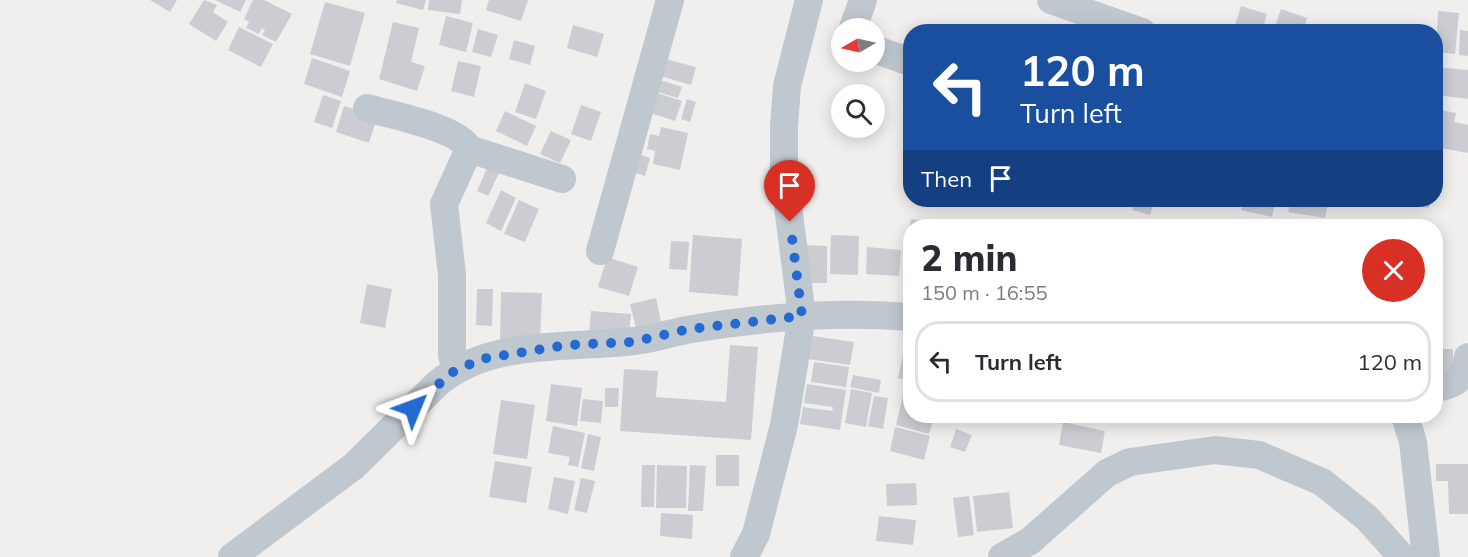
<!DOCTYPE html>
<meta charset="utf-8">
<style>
:root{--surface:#fff;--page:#f7f7f7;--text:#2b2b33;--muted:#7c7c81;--line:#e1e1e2}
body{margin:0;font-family:Mulish,sans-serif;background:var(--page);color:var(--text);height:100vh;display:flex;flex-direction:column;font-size:22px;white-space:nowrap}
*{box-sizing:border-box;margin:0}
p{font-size:20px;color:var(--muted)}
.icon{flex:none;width:33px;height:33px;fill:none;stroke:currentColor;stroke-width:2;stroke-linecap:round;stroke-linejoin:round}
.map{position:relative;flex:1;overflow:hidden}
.drawer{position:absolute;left:903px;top:219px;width:540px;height:204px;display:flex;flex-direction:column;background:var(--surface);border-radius:24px;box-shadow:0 3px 15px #0003}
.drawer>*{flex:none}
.hud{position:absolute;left:903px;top:24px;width:540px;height:183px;border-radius:24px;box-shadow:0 3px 15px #0003;background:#1a4fa0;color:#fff;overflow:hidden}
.needle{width:39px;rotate:261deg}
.controls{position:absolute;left:831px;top:18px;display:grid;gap:12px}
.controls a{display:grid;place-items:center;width:54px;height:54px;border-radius:50%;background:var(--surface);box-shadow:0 3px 15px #0003;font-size:30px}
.pin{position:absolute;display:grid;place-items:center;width:51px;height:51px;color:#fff;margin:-62px -26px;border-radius:50% 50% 50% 0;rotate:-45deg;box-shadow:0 0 6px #0007}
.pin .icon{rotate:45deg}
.me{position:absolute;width:66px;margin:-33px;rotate:46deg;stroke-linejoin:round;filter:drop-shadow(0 0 4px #0008)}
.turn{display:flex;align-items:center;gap:21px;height:126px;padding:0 18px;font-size:27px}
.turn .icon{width:78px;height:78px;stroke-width:2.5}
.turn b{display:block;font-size:42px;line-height:51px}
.then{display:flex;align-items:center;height:57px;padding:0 18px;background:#0003;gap:12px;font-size:22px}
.round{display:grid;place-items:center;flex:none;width:63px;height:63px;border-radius:32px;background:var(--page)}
.head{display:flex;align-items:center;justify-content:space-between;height:102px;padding:0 18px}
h1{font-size:36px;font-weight:800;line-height:45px}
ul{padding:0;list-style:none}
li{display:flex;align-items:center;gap:18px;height:81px;margin:0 12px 9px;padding:0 6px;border:3px solid var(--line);border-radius:24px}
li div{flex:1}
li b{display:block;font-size:22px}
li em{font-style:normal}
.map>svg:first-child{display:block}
.building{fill:#cccdd2}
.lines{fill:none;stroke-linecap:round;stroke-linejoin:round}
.minor{stroke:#c0c8cf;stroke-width:28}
.route{stroke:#2569d3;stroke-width:10;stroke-dasharray:0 18}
</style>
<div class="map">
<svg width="1468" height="557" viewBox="0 0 1468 557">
<rect width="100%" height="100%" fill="#f1eeee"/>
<!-- building -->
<path class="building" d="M150,0h27l-7,12z
M204,0l13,5 -4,7 15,10 -12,19 -27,-17z
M215,0h31l-6,12z
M253,0h11l28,14 -16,28 -14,-7 3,-5 -3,-2 -3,6 -13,-6 3,-6 -5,-3z
M397,0h29l-3,10 -27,-7z
M429,0h33l-2,14 -32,-4z
M489,0h39l-7,21 -35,-11z
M325,2l40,11 -15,53 -40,-12z
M1241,6l26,8 -5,18h-29z
M1281,9l26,9 -4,14h-30z
M1438,11l21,2 -4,41 -19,-2z
M446,16l27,7 -7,29 -27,-7z
M393,22l26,6 -8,34 14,4 -8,25 -38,-12z
M573,25l31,9 -7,23 -30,-9z
M239,27l34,17 -12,23 -33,-17z
M478,29l20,6 -7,22 -19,-5z
M1460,30l8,1v25l-9,-1z
M514,40l21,6 -5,19 -21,-6z
M312,58l38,13 -8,26 -38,-13z
M662,58l34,9 -5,18 -34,-10z
M458,61l23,5 -7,31 -23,-6z
M1436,67l32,3v29l-32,-4z
M657,79l25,8 -4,11 -24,-7z
M525,83l21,8 -10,28 -21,-7z
M651,91l31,10 -7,20 -31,-10z
M323,95l18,6 -9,27 -18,-6z
M687,99l9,3 -6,20 -9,-3z
M581,105l20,7 -10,29 -20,-7z
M344,106l33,11 -8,26 -33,-11z
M1436,109l20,4 -2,9 14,3v28l-32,-6z
M505,111l31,15 -9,20 -31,-15z
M661,127l27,6 -8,37 -27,-6 2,-13 -8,-2 3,-15 9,2z
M551,131l20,9 -11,23 -20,-9z
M636,153l14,5 -5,18 -15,-5z
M487,168l12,5 -11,23 -11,-5z
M501,190l15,8 -15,33 -15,-8z
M519,200l20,9 -14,33 -21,-8z
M1135,200l19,2 -4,13 -18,-5z
M1244,200h32l-4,17 -31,-7z
M1291,200h38l-4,18 -37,-6z
M1414,200h16l-1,8 -16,-2z
M911,219l27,4 -1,3h-27z
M693,235l49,4 -4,57 -49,-4z
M831,235l28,1 -1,39 -28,-1z
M671,241l18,1 -2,28 -18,-1z
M805,245l22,1v37h-22z
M867,247l34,3 -2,26 -33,-2z
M607,257l31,10 -9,29 -31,-9z
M367,284l25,5 -7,39 -25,-5z
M477,289h16l-1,37 -16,-1z
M501,292l41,1 -2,50 -40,-1z
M656,298l6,28 -25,6 -7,-28z
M591,311l40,3 -2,22 -40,-3z
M812,336l42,6 -4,23 -42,-6z
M730,345l28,2 -7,93 -131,-9 4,-62 34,2 -2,26 70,5z
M1436,349h17v25h-17z
M904,350l6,1v29l-12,-2z
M814,362l35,5 -3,20 -35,-5z
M853,375l28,5 -2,13 -29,-6z
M551,384l31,4 -5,38 -31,-5z
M807,384l39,6 -6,40 -40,-6 3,-17 29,4 1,-4 -29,-4z
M605,388h14l-1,19h-13z
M851,389l21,4 -6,34 -21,-4z
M904,391l6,2v23l23,5 -4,13 -33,-9z
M874,396l14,2 -5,31 -15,-3z
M583,399l20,2 -2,22 -21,-2z
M501,400l34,5 -8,54 -34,-5z
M1063,422l42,9 -4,22 -42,-8z
M553,426l32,7 -7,34 -10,-2 2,-8 -22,-4z
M895,427l35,9 -6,24 -34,-9z
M956,429l16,6 -7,17 -15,-5z
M588,434l13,3 -7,34 -13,-3z
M716,455h23v31h-23z
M495,461l37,6 -6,36 -37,-6z
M1436,464h32v50h-19l-1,-33h-12z
M642,465h13l-1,42h-13z
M657,465l30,1 -1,42h-30z
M690,465l16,1 -3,45h-15z
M554,477l21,4 -7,33 -20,-5z
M581,478l14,3 -8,32 -13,-3z
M916,483l1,22 -30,1 -1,-22z
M1009,492l4,36 -36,4 -4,-36z
M969,496l5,39 -16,2 -5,-39z
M661,513l32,2 -1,24 -32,-3z
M879,516l37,4 -3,25 -37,-4z"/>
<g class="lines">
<!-- minor -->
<path class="minor" d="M1051,0l91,32
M853,28l10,-28
M874,49l36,13
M367,108c23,7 91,19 102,41l-25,55 8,71v80l3,11 5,1
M469,149l93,30
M600,251l70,-251
M1436,388c20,-3 29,-10 32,-31
M1405,416l8,26 13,115
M232,557l122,-91 83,-82c53,-46 133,-35 197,-43 20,-2 39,-9 58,-12 72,-12 146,-18 218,-12
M744,557l12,-23 28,-109 18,-109 -18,-141v-49l3,-40 22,-86
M1002,557l28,-16 77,-68 23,-11 85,-12 44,5 63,27 45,36 35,39"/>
</g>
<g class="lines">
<!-- route -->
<path class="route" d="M413,408l38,-35 30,-14 86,-14 65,-3 58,-13 112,-13 -12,-94"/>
</g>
</svg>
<div class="controls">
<a><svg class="needle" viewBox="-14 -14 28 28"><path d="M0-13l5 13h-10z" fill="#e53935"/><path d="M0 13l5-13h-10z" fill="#7c7c81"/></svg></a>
<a><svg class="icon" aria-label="search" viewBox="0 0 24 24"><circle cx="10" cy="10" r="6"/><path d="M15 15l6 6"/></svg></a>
</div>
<div class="pin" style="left:790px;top:222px;background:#d93025"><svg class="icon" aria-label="arrive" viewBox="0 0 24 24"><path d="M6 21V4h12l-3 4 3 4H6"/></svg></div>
<svg class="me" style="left:413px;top:408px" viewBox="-20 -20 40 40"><path d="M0-17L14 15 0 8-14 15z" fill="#2569d3" stroke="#fff" stroke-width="4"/></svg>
<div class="hud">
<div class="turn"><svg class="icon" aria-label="left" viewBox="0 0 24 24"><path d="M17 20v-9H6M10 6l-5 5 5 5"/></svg><div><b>120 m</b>Turn left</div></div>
<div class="then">Then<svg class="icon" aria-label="arrive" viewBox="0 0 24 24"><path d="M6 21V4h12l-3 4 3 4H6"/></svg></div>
</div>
<section class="drawer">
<div class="head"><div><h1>2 min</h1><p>150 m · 16:55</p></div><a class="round" style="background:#d93025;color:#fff"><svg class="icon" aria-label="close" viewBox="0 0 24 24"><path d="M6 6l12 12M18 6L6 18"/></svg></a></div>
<ul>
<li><svg class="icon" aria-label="left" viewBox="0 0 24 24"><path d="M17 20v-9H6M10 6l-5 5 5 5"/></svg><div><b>Turn left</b></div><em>120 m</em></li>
</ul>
</section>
</div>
